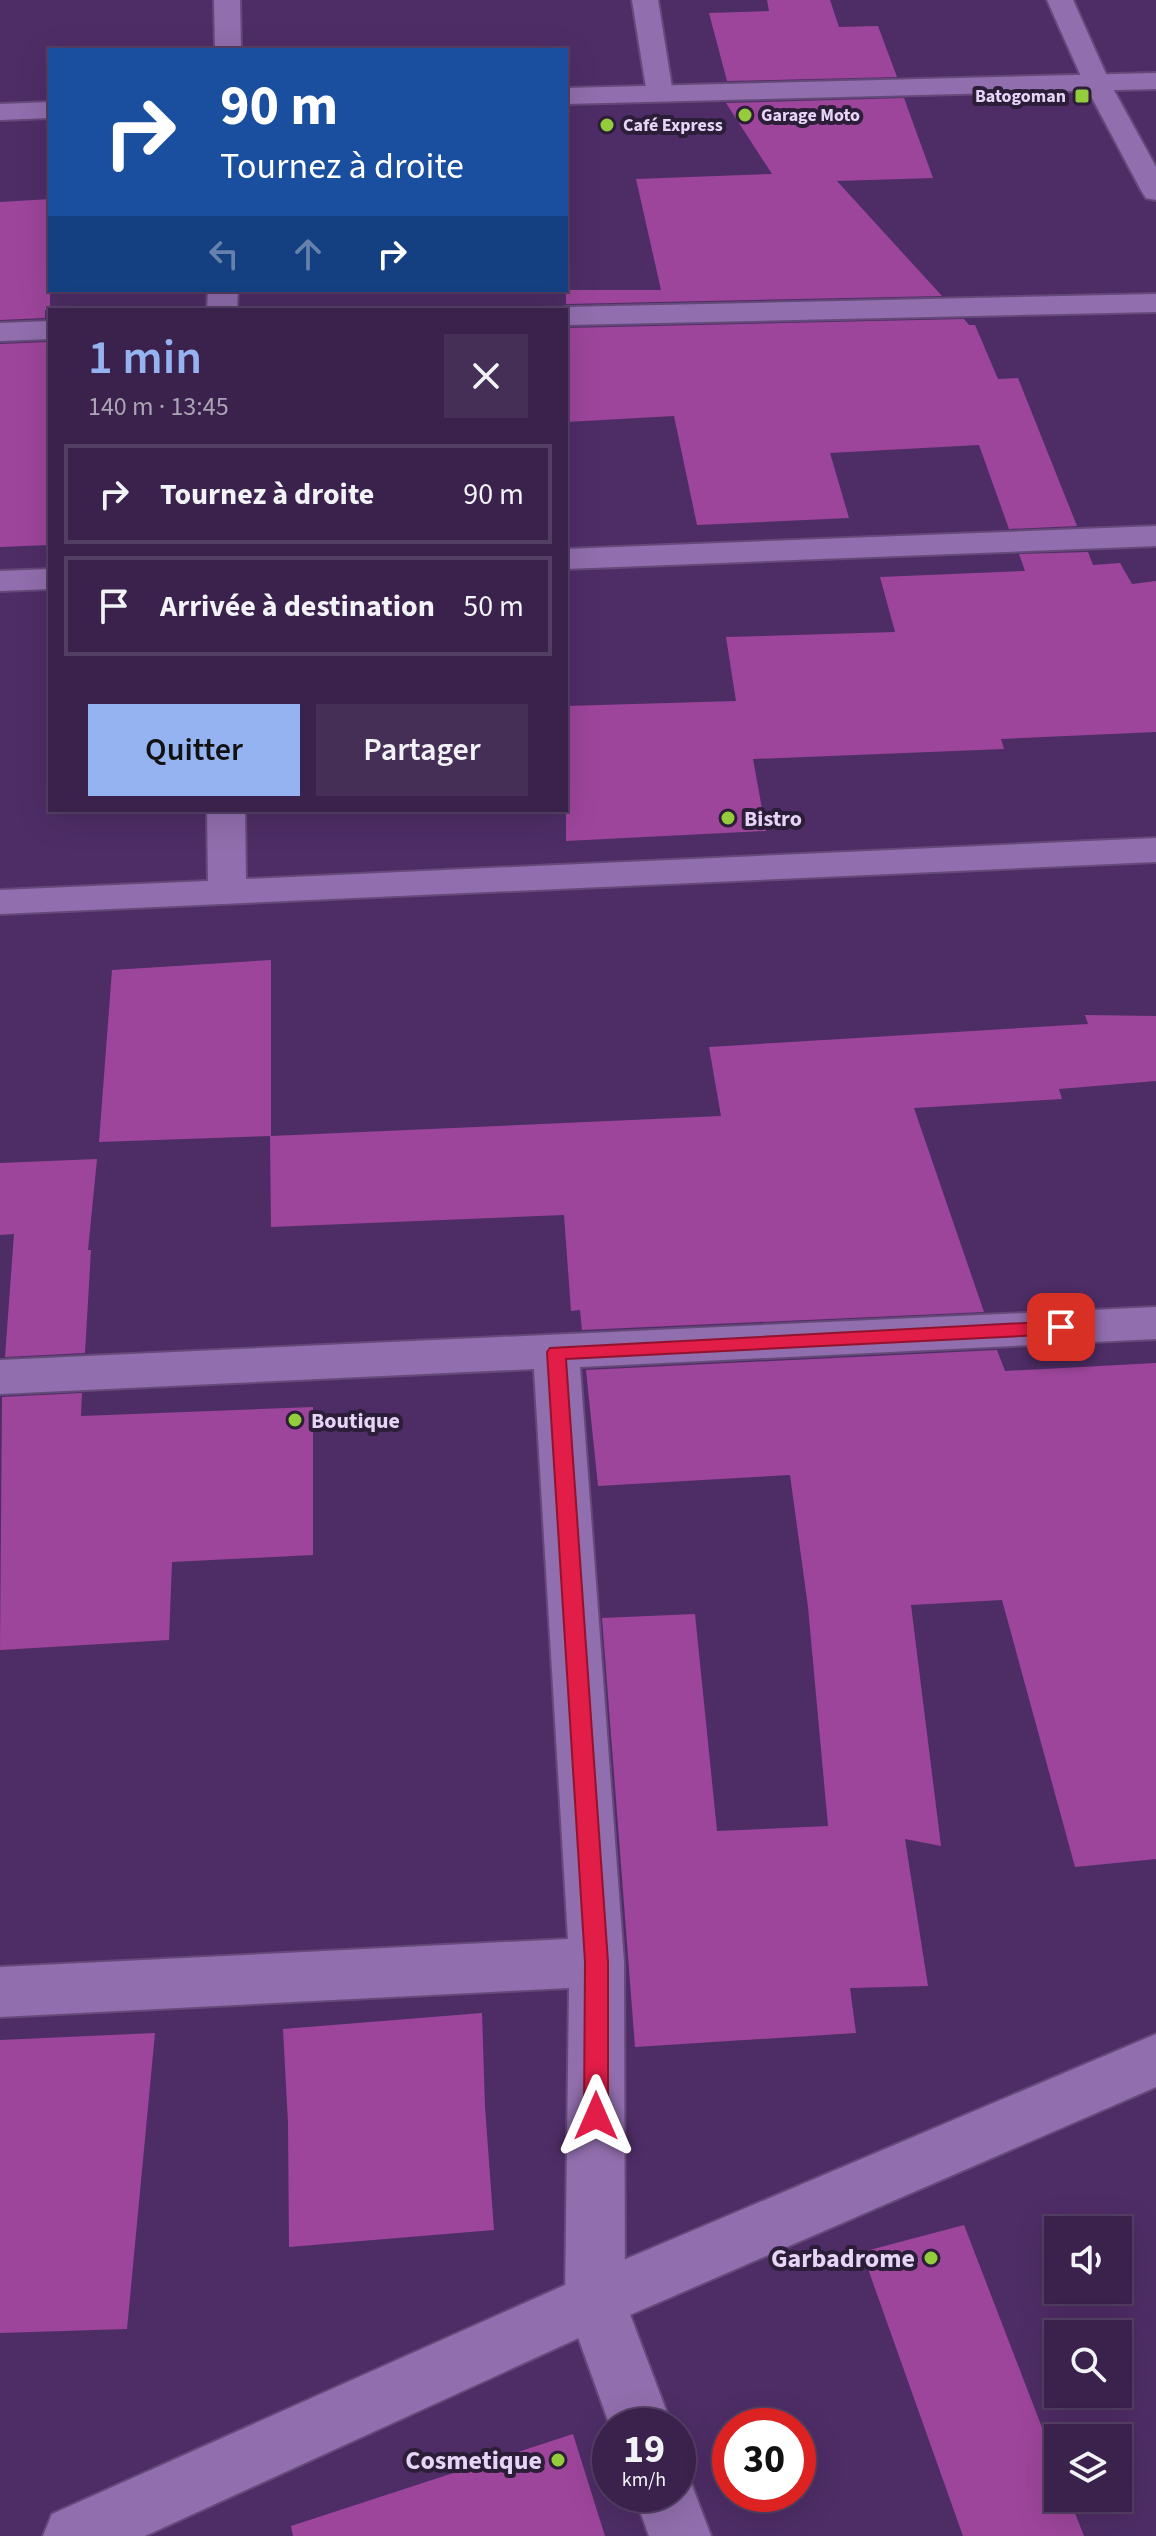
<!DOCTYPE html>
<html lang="fr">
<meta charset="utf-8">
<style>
:root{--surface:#3a224c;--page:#452f56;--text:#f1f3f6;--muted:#aba4b5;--line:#543f64;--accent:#95b2f1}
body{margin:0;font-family:"Source Sans 3",sans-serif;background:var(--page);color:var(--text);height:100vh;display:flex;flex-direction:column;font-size:30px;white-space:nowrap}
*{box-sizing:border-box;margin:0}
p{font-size:26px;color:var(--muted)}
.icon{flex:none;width:44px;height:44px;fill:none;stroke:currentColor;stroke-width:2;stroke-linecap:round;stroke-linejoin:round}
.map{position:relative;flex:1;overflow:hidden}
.sheet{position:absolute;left:48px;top:308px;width:520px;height:504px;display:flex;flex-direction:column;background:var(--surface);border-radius:0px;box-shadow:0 8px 32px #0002,0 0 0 2px var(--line)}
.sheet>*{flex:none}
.banner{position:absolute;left:48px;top:48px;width:520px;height:244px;border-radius:0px;box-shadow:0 8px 32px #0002,0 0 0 2px var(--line);background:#1a4fa0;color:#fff;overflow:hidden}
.tools{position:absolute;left:1044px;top:2216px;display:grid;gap:16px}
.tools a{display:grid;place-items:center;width:88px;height:88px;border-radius:0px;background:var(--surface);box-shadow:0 8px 32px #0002,0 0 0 2px var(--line);font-size:40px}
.speed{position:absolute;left:592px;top:2408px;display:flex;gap:16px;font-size:40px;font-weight:700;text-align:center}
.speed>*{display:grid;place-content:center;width:104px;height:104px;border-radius:50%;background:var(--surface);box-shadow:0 8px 32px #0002,0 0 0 2px var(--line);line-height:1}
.speed small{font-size:20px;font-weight:400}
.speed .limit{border:12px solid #d22;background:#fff;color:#111}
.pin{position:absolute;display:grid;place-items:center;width:68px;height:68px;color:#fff;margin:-34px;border-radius:16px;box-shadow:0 4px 12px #0006}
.me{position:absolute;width:88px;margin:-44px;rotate:0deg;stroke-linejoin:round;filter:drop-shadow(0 0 6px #0008)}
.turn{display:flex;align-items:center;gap:28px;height:168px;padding:0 40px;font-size:36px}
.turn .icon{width:104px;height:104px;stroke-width:2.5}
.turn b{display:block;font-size:56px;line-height:68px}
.lanes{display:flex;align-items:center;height:76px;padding:0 40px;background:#0003;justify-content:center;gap:40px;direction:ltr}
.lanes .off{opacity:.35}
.round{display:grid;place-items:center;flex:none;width:84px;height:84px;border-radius:0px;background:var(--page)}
.head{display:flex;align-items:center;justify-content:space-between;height:136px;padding:0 40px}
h1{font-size:48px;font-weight:600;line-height:60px;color:var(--accent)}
.button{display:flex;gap:16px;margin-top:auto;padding:16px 40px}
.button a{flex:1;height:92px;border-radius:0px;background:var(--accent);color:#111;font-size:32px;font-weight:600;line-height:92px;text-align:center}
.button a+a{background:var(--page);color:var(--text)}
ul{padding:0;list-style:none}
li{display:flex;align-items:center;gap:24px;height:100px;margin:0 16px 12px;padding:0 24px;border:4px solid var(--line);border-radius:0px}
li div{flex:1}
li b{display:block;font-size:30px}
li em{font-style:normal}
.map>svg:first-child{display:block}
.building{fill:#9d459b}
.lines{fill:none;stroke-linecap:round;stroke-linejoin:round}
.minor-casing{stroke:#65497a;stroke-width:4}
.tertiary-casing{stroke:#65497a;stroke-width:4}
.minor{fill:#916ead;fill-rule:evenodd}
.tertiary{fill:#916ead;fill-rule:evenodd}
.route{fill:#e11d48;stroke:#92132f;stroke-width:2}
.poi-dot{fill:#94cc3c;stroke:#2c1e38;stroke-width:3}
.labels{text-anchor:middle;stroke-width:8;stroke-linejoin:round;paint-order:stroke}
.far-poi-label{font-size:18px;font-weight:bold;fill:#e7d5f7;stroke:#2c1e38;text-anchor:start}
.poi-label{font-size:22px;font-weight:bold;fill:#e7d5f7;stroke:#2c1e38;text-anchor:start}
.near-poi-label{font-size:26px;font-weight:bold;fill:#e7d5f7;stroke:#2c1e38;text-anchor:end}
</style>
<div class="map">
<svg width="1156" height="2536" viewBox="0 0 1156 2536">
<rect width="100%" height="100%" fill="#4e2d66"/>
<!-- building -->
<path class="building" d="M767,0h63l9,27 39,-1 19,51 -170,4 -18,-68 60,-2z
M904,98l29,80 -96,3 105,115 -376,8v-14h95l-25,-111 136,-5 -46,-71z
M50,199v111h-5v8l-45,2v-118z
M964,319l5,6h6l23,54 20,-1 59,148 -68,3 -30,-84 -149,8 19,65 -152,7 -23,-109 -108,6v-94z
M47,342l3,58v145l-50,2v-203z
M1088,552l5,13 27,-2 12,21 24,-3v151l-155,7 3,10 -251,10 13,72 -200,10v-135l170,-5 -10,-64 169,-5 -15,-55 145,-6 -6,-17z
M271,960v176l450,-20 -12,-69 379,-23 -3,-9 71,1v65l-97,8 3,10 -148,9 70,204 -402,18 -2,-20 -9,1 -7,-96 -293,12 -1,-91 -171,6 13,-172z
M97,1159l-9,91h3l-6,103 -80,4 9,-123 -14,1v-72z
M997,1350l8,21 151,-8v496l-81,8 -73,-267 -91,5 30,241 -36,-7 23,147 -78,2 6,45 -221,14 -33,-429 93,-4 22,217 111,-5 -20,-219 -18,-132 -192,11 -12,-116z
M82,1393l-1,23 232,-9v148l-141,7 -3,78 -169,10 2,-253z
M482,2013l3,94 9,123 -205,17 -1,-124 -5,-94z
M155,2033l-28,296 -127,4v-293z
M964,2225l94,244v29h11l15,38h-121l-101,-284z
M573,2434l32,102h-312l-2,-10z"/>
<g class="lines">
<!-- minor casing -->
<g class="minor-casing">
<path id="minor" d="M214,0h26l1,50h-26z
M632,0h26l15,94 -4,6h-18l-4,-6z
M1047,0h26l37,83 46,84v33l-10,-2 -4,-6 -58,-109z
M208,290h30l-1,20h-30z
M1156,294v18l-590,13v-15h-11l11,-3z
M50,321v18l-50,2v-18z
M1156,526v20l-590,23v-20z
M50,569v20l-50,2v-20z
M207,810h38l1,69 910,-41v24l-1156,52v-24l208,-9z
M1156,1307v32l-576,28 44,595 1,339 47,125h-62l-45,-125 4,-313 -569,29v-50l568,-28 -34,-570 -534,25v-34z
M678,2468l9,4 24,64h-62l-15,-42h44z"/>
</g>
<!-- tertiary casing -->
<g class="tertiary-casing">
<path id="tertiary" d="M1156,73v16l-590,15v-16z
M50,102v16l-50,2v-16z
M1156,2034v53l-540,234 -471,215h-102l9,-22 522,-233z"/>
</g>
<!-- minor -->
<use href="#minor" class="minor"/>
<!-- tertiary -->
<use href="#tertiary" class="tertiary"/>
</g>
<!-- route -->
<path class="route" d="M1061,1321l10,6 -10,7 -495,25 42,603v154l-4,7 -8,4 -8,-4 -4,-7 1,-154 -38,-610 3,-4z"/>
<!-- markers -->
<g class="poi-dot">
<rect x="1074" y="88" width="16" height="16" rx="4"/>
<circle cx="745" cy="115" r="8"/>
<circle cx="607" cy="125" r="8"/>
<circle cx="728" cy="818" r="8"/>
<circle cx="295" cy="1420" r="8"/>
<circle cx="931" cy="2258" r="8"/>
<circle cx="558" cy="2460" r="8"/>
</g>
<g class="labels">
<!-- far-poi labels -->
<g class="far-poi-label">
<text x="1066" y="102" text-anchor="end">Batogoman</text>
<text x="761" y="121">Garage Moto</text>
<text x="623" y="131">Café Express</text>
</g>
<!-- poi labels -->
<g class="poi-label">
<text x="744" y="826">Bistro</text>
<text x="311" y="1428">Boutique</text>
</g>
<!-- near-poi labels -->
<g class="near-poi-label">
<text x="915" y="2267">Garbadrome</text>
<text x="542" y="2469">Cosmetique</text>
</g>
</g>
</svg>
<div class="tools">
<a><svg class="icon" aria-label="sound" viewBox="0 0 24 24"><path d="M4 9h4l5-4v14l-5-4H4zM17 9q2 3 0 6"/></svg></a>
<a><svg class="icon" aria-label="search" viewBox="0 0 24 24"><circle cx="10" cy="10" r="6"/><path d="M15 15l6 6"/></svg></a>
<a><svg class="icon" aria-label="layers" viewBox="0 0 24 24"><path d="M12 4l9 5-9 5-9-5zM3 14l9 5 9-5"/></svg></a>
</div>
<div class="speed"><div>19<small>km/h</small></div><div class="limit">30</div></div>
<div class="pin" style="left:1061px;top:1327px;background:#d93025"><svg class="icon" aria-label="arrive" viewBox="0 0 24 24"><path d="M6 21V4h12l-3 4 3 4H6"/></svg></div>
<svg class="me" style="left:596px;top:2116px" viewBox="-20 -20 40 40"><path d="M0-17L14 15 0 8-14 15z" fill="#e11d48" stroke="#fff" stroke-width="4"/></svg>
<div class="banner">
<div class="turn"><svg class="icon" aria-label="right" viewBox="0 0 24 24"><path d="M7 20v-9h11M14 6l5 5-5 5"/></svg><div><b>90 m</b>Tournez à droite</div></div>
<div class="lanes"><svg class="icon off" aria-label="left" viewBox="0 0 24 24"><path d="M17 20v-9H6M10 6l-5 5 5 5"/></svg><svg class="icon off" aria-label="ahead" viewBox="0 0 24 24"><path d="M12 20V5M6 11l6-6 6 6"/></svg><svg class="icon" aria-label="right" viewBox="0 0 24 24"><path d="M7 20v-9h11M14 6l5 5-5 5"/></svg></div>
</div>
<section class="sheet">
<div class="head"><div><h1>1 min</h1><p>140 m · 13:45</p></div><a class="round"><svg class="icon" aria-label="close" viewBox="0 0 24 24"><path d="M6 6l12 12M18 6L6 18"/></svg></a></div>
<ul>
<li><svg class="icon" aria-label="right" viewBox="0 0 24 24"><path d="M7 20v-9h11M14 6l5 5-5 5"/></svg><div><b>Tournez à droite</b></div><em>90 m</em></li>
<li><svg class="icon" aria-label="arrive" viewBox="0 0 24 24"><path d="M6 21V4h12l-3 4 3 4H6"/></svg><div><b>Arrivée à destination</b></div><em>50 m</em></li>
</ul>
<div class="button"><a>Quitter</a><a>Partager</a></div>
</section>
</div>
